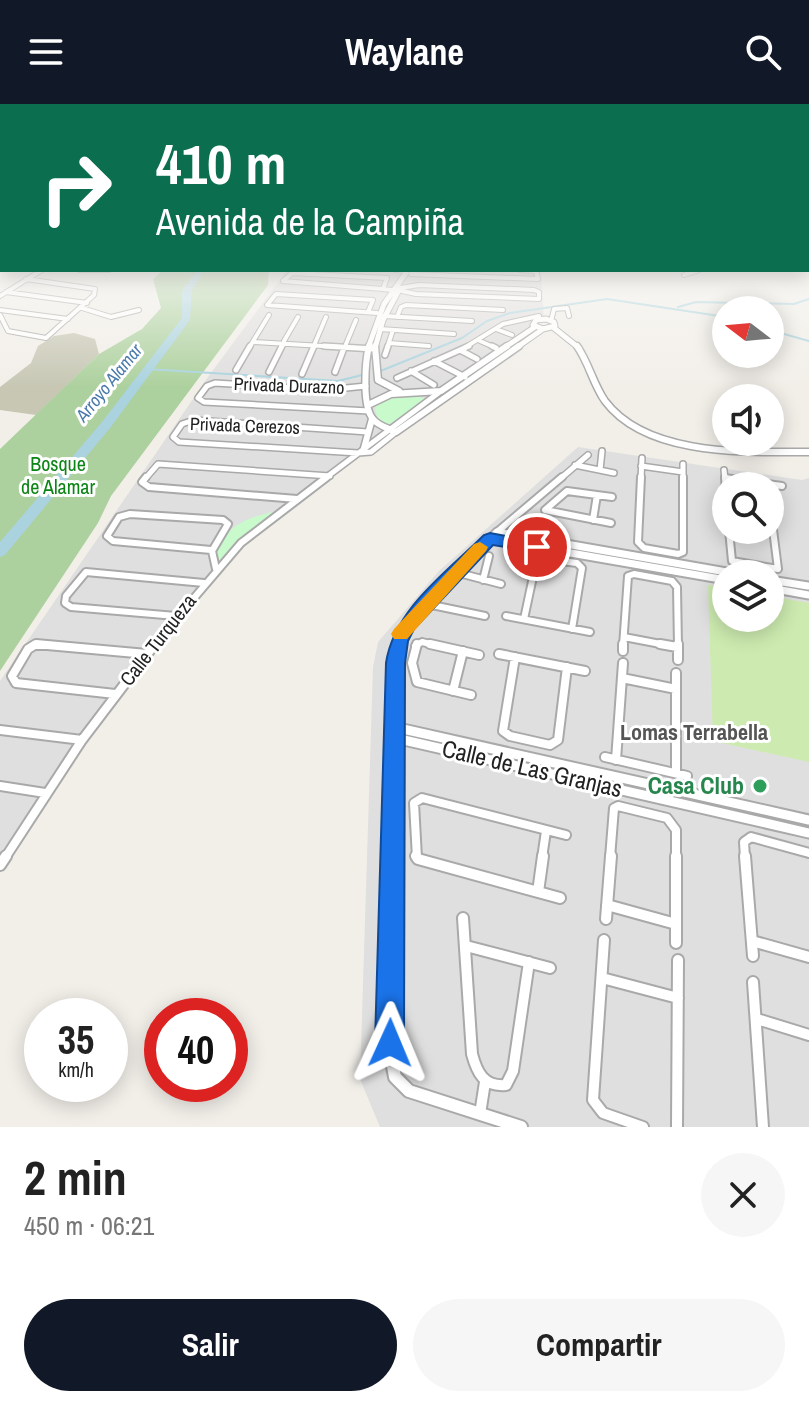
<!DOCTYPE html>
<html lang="es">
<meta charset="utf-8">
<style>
:root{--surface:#fff;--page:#f6f6f6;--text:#222;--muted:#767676;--accent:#111827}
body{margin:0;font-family:"Archivo Narrow",sans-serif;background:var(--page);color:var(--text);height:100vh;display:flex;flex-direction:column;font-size:30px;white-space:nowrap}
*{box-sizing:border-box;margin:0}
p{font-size:26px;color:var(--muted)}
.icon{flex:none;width:44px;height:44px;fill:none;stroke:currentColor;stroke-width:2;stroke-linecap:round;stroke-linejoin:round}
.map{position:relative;height:1023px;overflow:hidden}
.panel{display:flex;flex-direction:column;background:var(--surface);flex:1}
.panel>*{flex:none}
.hud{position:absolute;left:0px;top:0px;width:810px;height:168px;box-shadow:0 4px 20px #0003;background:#0b6e4f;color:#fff;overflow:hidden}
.needle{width:52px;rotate:286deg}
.buttons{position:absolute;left:712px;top:192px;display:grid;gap:16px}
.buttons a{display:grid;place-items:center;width:72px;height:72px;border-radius:50%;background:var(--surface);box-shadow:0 4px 20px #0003;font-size:40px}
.speed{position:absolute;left:24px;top:894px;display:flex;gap:16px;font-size:40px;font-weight:700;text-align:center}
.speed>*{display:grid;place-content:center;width:104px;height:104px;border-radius:50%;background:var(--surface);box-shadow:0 4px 20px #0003;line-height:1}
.speed small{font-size:20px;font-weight:400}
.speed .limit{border:12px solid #d22;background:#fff;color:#111}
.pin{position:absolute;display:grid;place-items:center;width:68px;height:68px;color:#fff;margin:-34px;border:4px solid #fff;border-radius:50%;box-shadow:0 2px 8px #0007}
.me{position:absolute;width:88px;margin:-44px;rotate:1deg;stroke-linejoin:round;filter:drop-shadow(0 0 6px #0008)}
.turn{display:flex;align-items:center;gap:28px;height:168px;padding:0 24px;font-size:36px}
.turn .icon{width:104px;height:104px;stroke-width:2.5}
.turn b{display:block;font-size:56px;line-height:68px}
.round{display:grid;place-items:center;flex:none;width:84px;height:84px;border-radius:42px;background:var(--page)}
.overview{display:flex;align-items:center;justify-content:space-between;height:136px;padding:0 24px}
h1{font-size:48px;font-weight:800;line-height:60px}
.cta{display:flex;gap:16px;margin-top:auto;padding:16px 24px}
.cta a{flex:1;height:92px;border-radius:48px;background:var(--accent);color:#fff;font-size:32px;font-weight:800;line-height:92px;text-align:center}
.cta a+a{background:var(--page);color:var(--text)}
header{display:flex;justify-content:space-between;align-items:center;height:104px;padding:0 24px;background:var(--accent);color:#fff;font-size:36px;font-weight:800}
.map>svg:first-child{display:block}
.residential{fill:#e0dfdf;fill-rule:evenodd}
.construction{fill:#c7c7b4}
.grass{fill:#cdebb0}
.forest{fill:#add19e}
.park{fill:#c8facc}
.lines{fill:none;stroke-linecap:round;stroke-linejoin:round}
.stream{stroke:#aad3df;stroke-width:2}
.river{fill:#aad3df;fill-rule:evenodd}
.minor-far4-casing{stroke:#a9a9a9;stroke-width:6}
.minor-far3-casing{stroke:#a9a9a9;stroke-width:8}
.minor-far2-casing{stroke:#a9a9a9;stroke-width:10}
.minor-far1-casing{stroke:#a9a9a9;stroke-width:12}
.minor-casing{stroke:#a9a9a9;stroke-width:14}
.tertiary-far4-casing{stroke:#a9a9a9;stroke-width:7}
.tertiary-far3-casing{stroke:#a9a9a9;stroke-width:9}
.tertiary-far2-casing{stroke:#a9a9a9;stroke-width:11}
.tertiary-far1-casing{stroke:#a9a9a9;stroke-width:13}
.tertiary-casing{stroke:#a9a9a9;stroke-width:16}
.minor-far4{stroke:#fff;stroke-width:4}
.minor-far3{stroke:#fff;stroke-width:5}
.minor-far2{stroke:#fff;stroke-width:6}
.minor-far1{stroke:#fff;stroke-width:8}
.minor{stroke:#fff;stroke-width:10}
.tertiary-far4{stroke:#fff;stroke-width:5}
.tertiary-far3{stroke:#fff;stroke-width:6}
.tertiary-far2{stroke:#fff;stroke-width:7}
.tertiary-far1{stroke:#fff;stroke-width:9}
.tertiary{stroke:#fff;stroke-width:12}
.route{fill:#1a73e8;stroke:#114b97;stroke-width:2}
.slow{fill:#f59e0b}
.leisure-dot{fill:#2e9e5b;stroke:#fff;stroke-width:3}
.labels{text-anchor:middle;stroke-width:6;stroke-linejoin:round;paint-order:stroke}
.far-water-label{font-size:18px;font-style:italic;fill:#4a7aab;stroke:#fff}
.far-street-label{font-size:18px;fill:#222;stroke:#fff}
.park-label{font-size:20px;fill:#0c8416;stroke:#fff}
.street-label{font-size:20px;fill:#222;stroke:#fff}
.neighbourhood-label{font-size:22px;font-weight:bold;fill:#555;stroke:#fff}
.near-street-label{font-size:24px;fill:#222;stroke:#fff}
.near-leisure-label{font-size:24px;font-weight:bold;fill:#27864d;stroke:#fff;text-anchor:end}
</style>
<header><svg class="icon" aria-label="menu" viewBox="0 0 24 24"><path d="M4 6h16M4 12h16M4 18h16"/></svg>Waylane<svg class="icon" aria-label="search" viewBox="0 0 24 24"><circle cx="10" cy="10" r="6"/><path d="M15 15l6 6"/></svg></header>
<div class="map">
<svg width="809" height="1023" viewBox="0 0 809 1023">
<rect width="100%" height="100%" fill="#f2efe9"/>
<!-- residential -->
<path class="residential" d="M287,166h254l3,49 -27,22 -236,166 -50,43 -74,84 -63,81 -94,140v-174l208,-304z
M578,343l224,33 7,-2v649h-429l-20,-48 13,-412 5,-25 61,-71zM726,382h44v44h-44zM726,470h44v44h-44z"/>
<!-- construction -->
<path class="construction" d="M74,229l21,6 4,15 -63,61 -36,-5v-23l31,-24 7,-17 16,-10z"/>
<!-- grass -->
<path class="grass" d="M708,481l18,3v30h44v-22l39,7v159l-96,-21z"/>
<!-- forest -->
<path class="forest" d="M163,166h106l-1,15 -157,211 -13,27 -98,148v-222l99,-95 43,-25 19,-21 -8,-29z"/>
<!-- park -->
<path class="park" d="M414,291l12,4 -38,26 -11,-8 -2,-9c9,-13 24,-12 39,-13z
M276,407l-57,53 -2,-15c14,-27 32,-31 59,-38z"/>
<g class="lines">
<!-- stream -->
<path class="stream" d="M678,203l18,-5 98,2 15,-5
M770,226l39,11
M147,265l191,12 28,-7
M378,268l84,-34 25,-17 23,-8 97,-14 119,18"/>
<!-- river -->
<path class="river" d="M197,166h8l-13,20 -2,30 -80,108 -105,127 -5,2v-15l102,-120 80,-104v-28z"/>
<!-- minor-far4 casing -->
<g class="minor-far4-casing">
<path id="minor-far4" d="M80,166h29
M396,166l11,1
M292,169l95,5 -4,11 -100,-8z
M411,170l127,5 -2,-8 -16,-1
M684,171l15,-5
M383,185l9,1
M398,186l18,4 123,5v-7l-5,-2 -115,-5 -19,3
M6,188l81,11
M0,192l42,-26
M82,204l29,9 28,-7
M0,206l68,9
M368,208l5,-12 -97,-6 -9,11 110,8
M0,211l8,16 38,7 48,-43 1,-6 -69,-10
M384,212l88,5
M397,213l4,-10 5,-2 97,5
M551,217l3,-12 13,-1 2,8
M380,225l74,5
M496,225l16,6
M284,237l14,-24
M480,237l16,7
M253,238l105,6
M315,239l11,-26
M389,239l40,3
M346,240l10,-24
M249,244l20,-33
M281,244l2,-3
M387,244l6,-18
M464,244l39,-24 36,-8"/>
</g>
<!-- minor-far3 casing -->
<g class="minor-far3-casing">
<path id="minor-far3" d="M324,242l50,3
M492,242l4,2
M460,246l17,9
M385,251l3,-9
M434,257l31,16
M236,266l14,-24
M411,267l23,14
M269,268l13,-26
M335,268l9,-24
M302,270l12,-28
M397,274l72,-32
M366,282l-40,4 -111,-7 -8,3 -9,12 6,4 165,9
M368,328l-174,-12 -12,4 -9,13 6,5 179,11 13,-1 25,-20
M683,360v15
M575,361l39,8
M641,362l42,6
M600,366l2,-19
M724,366l1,9
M725,374l8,1
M145,375l13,-15 172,12
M324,375l117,-88
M560,375l28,-24
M641,375l1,-21"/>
</g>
<!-- minor-far2 casing -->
<g class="minor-far2-casing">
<path id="minor-far2" d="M146,373l-4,5 7,5 148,12
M641,373l-3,65 6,6 34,6 5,-2v-75
M725,373l1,16
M725,374l57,8
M593,416l4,-25
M611,419l-66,-13 22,-19 45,6
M729,426l3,31 46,8 -8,-63
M497,428l65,-55
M211,446l-98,-9 -6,-5 12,-19 11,-3 93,6 5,4 -16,27 4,18
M455,468l46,12
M483,476l6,-24
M427,500l58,12
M176,512l-105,-9 -6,-4 1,-7 20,-24 118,11
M506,512l84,16
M524,515l13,-61 40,5 5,5 -10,61
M624,533l47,9
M33,542h23
M153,542l88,-103 86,-66
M415,542l7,-4 17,4
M623,542l5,-70 6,-2 38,7 5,6 1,59"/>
</g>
<!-- minor-far1 casing -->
<g class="minor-far1-casing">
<path id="minor-far1" d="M417,540l-5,19 5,19 54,13
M430,540l49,11
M660,540l17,3
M678,540v16
M623,547v-7
M499,550l86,17
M515,553l-12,74 7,5 40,9 8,-5 9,-73
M676,569v100
M622,574l54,11
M453,587l10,-40
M115,590l-99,-11 -4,-7 16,-27 8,-5 111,10
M0,626l82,10
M605,653l82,19
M616,656l7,-97
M0,682l45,7
M5,754l77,-118 73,-96
M417,754l-3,-55 8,-5 144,37
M542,754l4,-27
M610,754l4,-50 4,-2 49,12 9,12v28
M745,754l-1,-16 7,-5 58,16"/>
</g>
<!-- minor casing -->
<g class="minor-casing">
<path id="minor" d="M416,752l2,3 142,39
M676,752v87
M745,752l8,100
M0,761l6,-9
M538,788l5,-36
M607,801l69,19
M463,814l9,136c5,19 12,33 34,31l7,-14 16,-109
M606,815l5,-63
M604,836l-11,160 10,13 40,14
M752,837l57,16
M466,842l84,22
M602,874l76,20
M753,878l10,145
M757,915l52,16
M480,1010l5,-32
M677,1023l1,-167"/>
</g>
<!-- tertiary-far4 casing -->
<g class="tertiary-far4-casing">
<path id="tertiary-far4" d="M546,215l8,3 1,4 -12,3 -10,-4 3,-5z
M554,224l25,20
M368,244l16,-44 24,-34
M375,244l8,-28 17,-32
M504,244l31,-21
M516,244l27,-19"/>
</g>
<!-- tertiary-far3 casing -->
<g class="tertiary-far3-casing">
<path id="tertiary-far3" d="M369,242c-4,16 -7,61 4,73 5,7 15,9 23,13l123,-86
M375,242l3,34 21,11
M577,242c12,17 16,38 28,55 42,56 142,51 204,51
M368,301l23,-11 50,-3 66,-45
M364,344l8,-29"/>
</g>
<!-- tertiary-far2 casing -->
<g class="tertiary-far2-casing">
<path id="tertiary-far2" d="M490,435l236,41
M770,476l38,6
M770,484l39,7
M397,542l10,-21 90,-93 241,42"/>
</g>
<!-- tertiary-far1 casing -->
<g class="tertiary-far1-casing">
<path id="tertiary-far1" d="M394,623l415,93
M395,634l414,95
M392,754l6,-214"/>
</g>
<!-- tertiary casing -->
<g class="tertiary-casing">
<path id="tertiary" d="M392,752l-2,194 5,27 14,14 112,36"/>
</g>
<!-- minor-far4 -->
<use href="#minor-far4" class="minor-far4"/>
<!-- minor-far3 -->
<use href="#minor-far3" class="minor-far3"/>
<!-- minor-far2 -->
<use href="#minor-far2" class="minor-far2"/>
<!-- minor-far1 -->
<use href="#minor-far1" class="minor-far1"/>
<!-- minor -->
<use href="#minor" class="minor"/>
<!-- tertiary-far4 -->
<use href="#tertiary-far4" class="tertiary-far4"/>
<!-- tertiary-far3 -->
<use href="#tertiary-far3" class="tertiary-far3"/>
<!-- tertiary-far2 -->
<use href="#tertiary-far2" class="tertiary-far2"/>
<!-- tertiary-far1 -->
<use href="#tertiary-far1" class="tertiary-far1"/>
<!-- tertiary -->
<use href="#tertiary" class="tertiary"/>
</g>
<!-- sky -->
<linearGradient id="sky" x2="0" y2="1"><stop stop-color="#8fc0e4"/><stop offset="0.49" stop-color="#f9f8f5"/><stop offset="1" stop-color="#f9f8f5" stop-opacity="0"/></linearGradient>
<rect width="809" height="283" fill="url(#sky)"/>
<!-- route -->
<path class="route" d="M490,429l47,9 8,5 -8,5 -44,-7 -79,84 -6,12 -3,22 -1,380 -4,11 -10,4 -11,-4 -4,-11 11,-380c8,-54 61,-91 98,-128z"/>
<!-- slow -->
<path class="slow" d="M480,438l8,5 -2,4 -79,88h-13l-3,-5 3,-5 80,-85z"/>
<!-- markers -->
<circle class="leisure-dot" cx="760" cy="682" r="8"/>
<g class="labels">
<!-- far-water labels -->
<g class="far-water-label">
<text transform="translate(109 279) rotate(-51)" y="6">Arroyo Alamar</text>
</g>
<!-- far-street labels -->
<g class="far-street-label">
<text transform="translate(289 282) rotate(2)" y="6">Privada Durazno</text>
<text transform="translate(245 322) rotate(2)" y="6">Privada Cerezos</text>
</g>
<!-- park labels -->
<g class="park-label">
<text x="58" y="367">Bosque<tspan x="58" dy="23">de Alamar</tspan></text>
</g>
<!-- street labels -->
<g class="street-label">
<text transform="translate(158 536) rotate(-52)" y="7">Calle Turqueza</text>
</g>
<!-- neighbourhood labels -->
<g class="neighbourhood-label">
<text x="694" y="636">Lomas Terrabella</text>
</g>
<!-- near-street labels -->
<g class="near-street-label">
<text transform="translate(532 665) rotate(13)" y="8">Calle de Las Granjas</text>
</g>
<!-- near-leisure labels -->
<g class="near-leisure-label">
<text x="744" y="690">Casa Club</text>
</g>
</g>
</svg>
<div class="buttons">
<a><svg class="needle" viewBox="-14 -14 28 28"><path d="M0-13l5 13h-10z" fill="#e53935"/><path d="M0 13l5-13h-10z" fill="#767676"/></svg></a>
<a><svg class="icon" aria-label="sound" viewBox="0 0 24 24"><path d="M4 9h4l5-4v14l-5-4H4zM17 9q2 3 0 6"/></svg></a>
<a><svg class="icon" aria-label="search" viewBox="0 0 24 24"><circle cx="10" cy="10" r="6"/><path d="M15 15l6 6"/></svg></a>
<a><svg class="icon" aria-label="layers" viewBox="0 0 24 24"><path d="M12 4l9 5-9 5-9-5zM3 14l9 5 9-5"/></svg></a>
</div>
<div class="speed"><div>35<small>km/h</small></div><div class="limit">40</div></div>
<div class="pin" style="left:537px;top:443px;background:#d93025"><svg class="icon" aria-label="arrive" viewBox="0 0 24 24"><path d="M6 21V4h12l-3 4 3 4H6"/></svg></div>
<svg class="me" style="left:390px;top:939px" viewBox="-20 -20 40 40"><path d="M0-17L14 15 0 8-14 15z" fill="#1a73e8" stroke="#fff" stroke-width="4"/></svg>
<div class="hud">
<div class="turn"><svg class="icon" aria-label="right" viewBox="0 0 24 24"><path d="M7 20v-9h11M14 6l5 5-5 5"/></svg><div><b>410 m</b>Avenida de la Campiña</div></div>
</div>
</div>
<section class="panel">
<div class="overview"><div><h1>2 min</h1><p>450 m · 06:21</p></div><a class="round"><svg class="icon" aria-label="close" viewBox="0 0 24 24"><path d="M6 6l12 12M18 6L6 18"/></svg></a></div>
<div class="cta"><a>Salir</a><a>Compartir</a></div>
</section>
